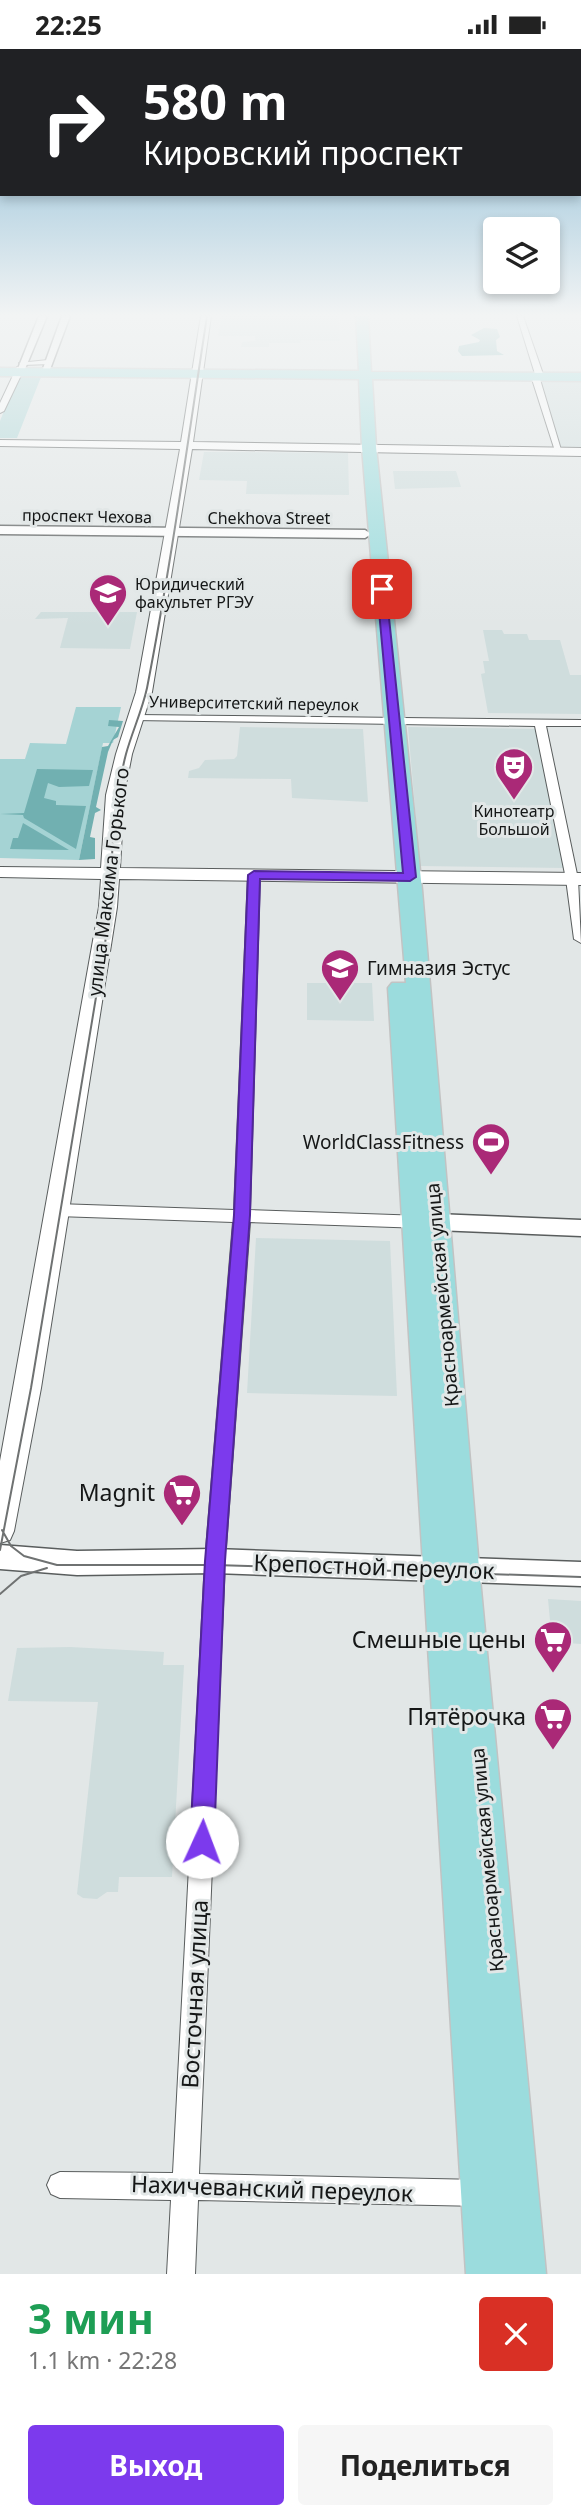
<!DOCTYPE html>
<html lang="ru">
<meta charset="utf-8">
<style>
:root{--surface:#fff;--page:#f6f6f6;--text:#222;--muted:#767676;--accent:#7c3aed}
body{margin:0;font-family:"Noto Sans",sans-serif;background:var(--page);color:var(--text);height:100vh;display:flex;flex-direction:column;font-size:26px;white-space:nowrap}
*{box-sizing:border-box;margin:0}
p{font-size:23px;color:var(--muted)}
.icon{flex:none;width:38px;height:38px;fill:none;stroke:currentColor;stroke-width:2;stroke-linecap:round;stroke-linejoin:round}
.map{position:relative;height:2225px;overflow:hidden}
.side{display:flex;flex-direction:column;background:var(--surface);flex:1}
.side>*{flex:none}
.top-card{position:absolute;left:0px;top:0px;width:581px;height:147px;box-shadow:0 4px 10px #0003;background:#202124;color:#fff;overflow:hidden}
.tools{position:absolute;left:483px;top:168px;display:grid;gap:14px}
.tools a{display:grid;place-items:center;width:77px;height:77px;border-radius:7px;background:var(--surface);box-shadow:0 4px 10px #0003;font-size:35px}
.pin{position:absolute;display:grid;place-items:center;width:60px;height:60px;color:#fff;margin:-30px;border-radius:14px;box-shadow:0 4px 10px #0006}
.me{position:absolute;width:77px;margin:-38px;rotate:2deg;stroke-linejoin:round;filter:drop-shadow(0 0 5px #0008)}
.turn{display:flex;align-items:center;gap:24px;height:147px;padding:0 28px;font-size:32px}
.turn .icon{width:91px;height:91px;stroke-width:2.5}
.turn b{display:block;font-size:49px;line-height:60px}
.round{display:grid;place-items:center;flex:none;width:74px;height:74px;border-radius:7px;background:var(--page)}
.headline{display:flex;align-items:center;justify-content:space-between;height:119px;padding:0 28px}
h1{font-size:42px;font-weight:700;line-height:52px;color:#1e9e55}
.action{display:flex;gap:14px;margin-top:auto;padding:14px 28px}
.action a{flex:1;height:80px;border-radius:7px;background:var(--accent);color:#fff;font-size:28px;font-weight:700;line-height:80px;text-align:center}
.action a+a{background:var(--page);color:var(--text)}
.status{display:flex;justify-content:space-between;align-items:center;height:49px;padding:0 35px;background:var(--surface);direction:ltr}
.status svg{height:19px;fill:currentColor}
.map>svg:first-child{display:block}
.built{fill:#cfdddd}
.green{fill:#a5d3d4}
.forest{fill:#71b0b1}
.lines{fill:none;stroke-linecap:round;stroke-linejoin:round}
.minor-casing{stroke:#595d5d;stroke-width:2}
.tertiary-casing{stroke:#595d5d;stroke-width:3}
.secondary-casing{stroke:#595d5d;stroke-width:2}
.primary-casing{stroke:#c2c3c3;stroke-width:3}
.minor{fill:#fff;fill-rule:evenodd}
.tertiary{fill:#fff;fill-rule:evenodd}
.secondary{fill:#fff;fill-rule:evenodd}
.primary{fill:#9bdcdd;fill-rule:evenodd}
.tram{stroke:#6f7272;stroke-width:2}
.route{fill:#7c3aed;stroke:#51269a;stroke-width:2}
.labels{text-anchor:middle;stroke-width:6;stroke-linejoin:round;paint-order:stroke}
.far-street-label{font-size:16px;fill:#151717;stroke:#e2e7e7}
.far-poi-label{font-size:16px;fill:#151717;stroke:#e2e7e7;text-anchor:start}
.street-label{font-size:19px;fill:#151717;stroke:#e2e7e7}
.poi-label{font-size:19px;fill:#151717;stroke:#e2e7e7;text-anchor:start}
.near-poi-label{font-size:23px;fill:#151717;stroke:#e2e7e7;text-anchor:end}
.near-street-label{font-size:23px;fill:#151717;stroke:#e2e7e7}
</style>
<div class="status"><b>22:25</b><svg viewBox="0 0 49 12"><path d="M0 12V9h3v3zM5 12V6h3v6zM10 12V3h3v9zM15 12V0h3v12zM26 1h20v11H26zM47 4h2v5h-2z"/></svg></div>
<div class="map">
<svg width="581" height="2225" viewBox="0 0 581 2225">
<rect width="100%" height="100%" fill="#e2e7e7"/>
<!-- built -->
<path class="built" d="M222,267h117l1,25 -39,-1 -1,3h-31v4h-28l1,-5 13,-1v-5h-37z
M540,330h41v68h-21z
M204,403l144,1 1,42 -103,-1 1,-13 -48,-1z
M393,422h63l5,16 -66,2z
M41,563h96l-7,37 -70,-1 8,-30 -33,1z
M483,581h19l2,4h23l2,6h31l10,35h11v39l-93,-1 -7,-39 4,-1 -2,-12h6z
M240,678l123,2 5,73 -76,-4 -1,-19 -103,-1 1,-7 10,-3 6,-8 29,-1 3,-3z
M408,678l131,2 26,139 -145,-2z
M307,934h65l2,38 -67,-1z
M256,1189l134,3 7,155 -150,-3z
M548,1550l33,2v43l-29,-2z
M70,1598l94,5 -1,13h21l-12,212h-53l-1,15h-11l-10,7 -14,-1 -6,-4 21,-192 -90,-1 9,-53z"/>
<!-- green -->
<path class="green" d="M18,327l23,1 -24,61h-17v-17z
M76,658h45l-8,36h-10l-24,117 -79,-2v-99h25l5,-16 36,1z"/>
<!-- forest -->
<path class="forest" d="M484,279l13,1 3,8 -4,3 1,11 7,4 -42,1 -4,-5 1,-5 20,-4 1,-2 -9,-5z
M109,671l14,1 -5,16 -5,3 -5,12 -12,55 5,3 -6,3 -5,24 5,1v21l-16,1 23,-113 6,-1 11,-19 -11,-1z
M37,720l56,1 -4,16 -30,1 -11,-4 -4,15 12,3v4l30,1 -10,43 -52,-31 -1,-3 -23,-1 24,-1z
M23,774l46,27 -59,-1 3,-11h5z"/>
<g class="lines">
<!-- minor casing -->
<g class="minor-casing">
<path id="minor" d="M517,267h6l20,58 -4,2 23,77 -7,-2 -24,-75 4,-2z
M48,311l3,4 -28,1 -4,-2z
M17,318l7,2 -20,42 -4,2v-10z
M137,666l444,5v6h-35l32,153 3,64 -7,-4 -8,-60 -31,-153 -402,-6 -2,-2z
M254,822l6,4 -10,335 173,6 6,2 2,4 -2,4 -6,2 -173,-6 -25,339 -26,613 282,6 9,4 4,9 -4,9 -9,4 -283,-6 -3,74h-28l4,-74 -111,-2 -9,-4 -4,-9 4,-9 9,-4 113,1 32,-612 28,-339 -176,-6 -8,-6 8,-6 177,6 14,-335z"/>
</g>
<!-- tertiary casing -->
<g class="tertiary-casing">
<path id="tertiary" d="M39,267h8l-22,53 -8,2z
M62,267h8l-21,56 -8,2z
M0,477l365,4 6,4 -6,4 -365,-4z
M436,1165l145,6v16l-145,-6 -8,-2 -3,-6 3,-6z
M0,1496l77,6 138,-2 366,13v24l-366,-13 -138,2 -77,-6z"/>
</g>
<!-- secondary casing -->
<g class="secondary-casing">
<path id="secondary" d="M201,267h10l-18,126 388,6v8l-389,-7 -40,243 -20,62 -8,41 -4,73 461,5v12l-462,-6 -2,28 -76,481 -27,143 -4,9 -10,3v-82l99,-554 2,-28 -101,-2v-10l101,1 5,-73 10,-41 20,-62 44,-243 -180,-3v-6l181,2z"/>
</g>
<!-- primary casing -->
<g class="primary-casing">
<path id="primary" d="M356,267h12l3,56 210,1v8l-209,-2 4,68 46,443 57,678 67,706h-80l-78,-1286 4,-5h14l-44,-536 -3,-68 -359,-3v-8l359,3z"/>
</g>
<!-- minor -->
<use href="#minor" class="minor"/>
<!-- tertiary -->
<use href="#tertiary" class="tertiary"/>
<!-- secondary -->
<use href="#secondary" class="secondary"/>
<!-- primary -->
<use href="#primary" class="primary"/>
<!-- tram -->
<path class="tram" d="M2,1481l9,16 13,10 33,9h158l366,12
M0,1501l31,-162 80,-481c0,-51 2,-103 15,-153 6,-22 16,-43 21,-66 24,-123 41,-248 60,-372
M0,1545l21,-18 26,-8"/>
</g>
<!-- sky -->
<linearGradient id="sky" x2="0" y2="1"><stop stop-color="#77b1d0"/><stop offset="0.46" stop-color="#f2f4f4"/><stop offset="1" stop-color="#f2f4f4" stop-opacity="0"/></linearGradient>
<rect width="581" height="578" fill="url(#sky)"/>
<!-- route -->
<path class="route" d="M382,537l4,3 30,288 -6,4 -150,-2 -10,336 -25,346 -11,281 -4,8 -8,3 -8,-3 -4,-8 15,-281 29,-346 14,-340 6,-4 149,2 -26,-284z"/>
<!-- icons -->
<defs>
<g id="university-pin" transform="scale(2.0125)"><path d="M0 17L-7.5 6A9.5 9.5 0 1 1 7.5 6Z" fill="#aa2977" stroke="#e2e7e7"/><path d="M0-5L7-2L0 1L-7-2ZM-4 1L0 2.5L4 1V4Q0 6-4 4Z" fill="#fff"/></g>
<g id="theatre-pin" transform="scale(2.0125)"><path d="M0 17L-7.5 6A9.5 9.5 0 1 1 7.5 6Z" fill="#aa2977" stroke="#e2e7e7"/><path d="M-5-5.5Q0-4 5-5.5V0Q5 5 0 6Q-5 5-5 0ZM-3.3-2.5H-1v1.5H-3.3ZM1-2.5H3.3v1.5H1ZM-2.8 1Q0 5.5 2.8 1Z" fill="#fff"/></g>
<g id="school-pin" transform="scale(2.0125)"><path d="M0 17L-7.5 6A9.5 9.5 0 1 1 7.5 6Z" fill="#aa2977" stroke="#e2e7e7"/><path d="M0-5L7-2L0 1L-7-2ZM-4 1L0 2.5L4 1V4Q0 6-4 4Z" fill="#fff"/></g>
<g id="stadium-pin" transform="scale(2.0125)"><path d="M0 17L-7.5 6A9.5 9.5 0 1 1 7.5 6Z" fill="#aa2977" stroke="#e2e7e7"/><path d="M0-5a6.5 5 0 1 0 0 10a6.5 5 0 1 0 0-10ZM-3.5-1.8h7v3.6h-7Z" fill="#fff"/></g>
<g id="supermarket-pin" transform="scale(2.0125)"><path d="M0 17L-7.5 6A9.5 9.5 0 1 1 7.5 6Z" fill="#aa2977" stroke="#e2e7e7"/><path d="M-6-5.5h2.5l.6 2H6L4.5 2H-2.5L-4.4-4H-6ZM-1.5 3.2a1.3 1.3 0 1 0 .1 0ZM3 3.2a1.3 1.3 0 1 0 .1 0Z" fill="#fff"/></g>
</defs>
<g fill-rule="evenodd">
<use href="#university-pin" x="108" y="544"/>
<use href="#theatre-pin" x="514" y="718"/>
<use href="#school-pin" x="340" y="919"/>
<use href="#stadium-pin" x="491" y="1093"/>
<use href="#supermarket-pin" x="182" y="1444"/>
<use href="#supermarket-pin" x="553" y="1591"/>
<use href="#supermarket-pin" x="553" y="1668"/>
</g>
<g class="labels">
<!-- far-street labels -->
<g class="far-street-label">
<text transform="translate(87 467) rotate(1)" y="6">проспект Чехова</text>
<text x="269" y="475">Chekhova Street</text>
<text transform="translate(254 654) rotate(1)" y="6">Университетский переулок</text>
</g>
<!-- far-poi labels -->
<g class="far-poi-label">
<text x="135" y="541">Юридический<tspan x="135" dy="18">факультет РГЭУ</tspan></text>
<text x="514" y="768" text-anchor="middle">Кинотеатр<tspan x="514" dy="18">Большой</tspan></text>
</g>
<!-- street labels -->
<g class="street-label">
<text transform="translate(108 833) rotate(-83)" y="7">улица Максима Горького</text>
<text transform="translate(442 1246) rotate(-95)" y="7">Красноармейская улица</text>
<text transform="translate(487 1811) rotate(-95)" y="7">Красноармейская улица</text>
</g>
<!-- poi labels -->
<g class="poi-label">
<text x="367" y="926">Гимназия Эстус</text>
<text x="464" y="1100" text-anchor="end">WorldClassFitness</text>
</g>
<!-- near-poi labels -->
<g class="near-poi-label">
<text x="155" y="1452">Magnit</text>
<text x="526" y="1599">Смешные цены</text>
<text x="526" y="1676">Пятёрочка</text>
</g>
<!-- near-street labels -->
<g class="near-street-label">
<text transform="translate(374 1518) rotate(2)" y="8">Крепостной переулок</text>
<text transform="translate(195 1945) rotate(-87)" y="8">Восточная улица</text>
<text transform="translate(272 2140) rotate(2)" y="8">Нахичеванский переулок</text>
</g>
</g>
</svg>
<div class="tools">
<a><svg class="icon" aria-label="layers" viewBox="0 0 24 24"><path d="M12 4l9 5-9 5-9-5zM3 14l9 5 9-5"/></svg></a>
</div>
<div class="pin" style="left:382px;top:540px;background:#d93025"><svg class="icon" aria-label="arrive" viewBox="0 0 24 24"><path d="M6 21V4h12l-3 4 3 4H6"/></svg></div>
<svg class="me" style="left:202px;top:1793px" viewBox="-20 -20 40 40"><circle r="19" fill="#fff"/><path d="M0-13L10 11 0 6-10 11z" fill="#7c3aed"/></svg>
<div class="top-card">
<div class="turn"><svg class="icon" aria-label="right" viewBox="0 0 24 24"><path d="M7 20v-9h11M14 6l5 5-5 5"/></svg><div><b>580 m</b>Кировский проспект</div></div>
</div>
</div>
<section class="side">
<div class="headline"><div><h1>3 мин</h1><p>1.1 km · 22:28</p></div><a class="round" style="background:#d93025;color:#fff"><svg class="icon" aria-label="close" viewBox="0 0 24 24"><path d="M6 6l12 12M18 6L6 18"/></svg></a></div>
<div class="action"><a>Выход</a><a>Поделиться</a></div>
</section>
